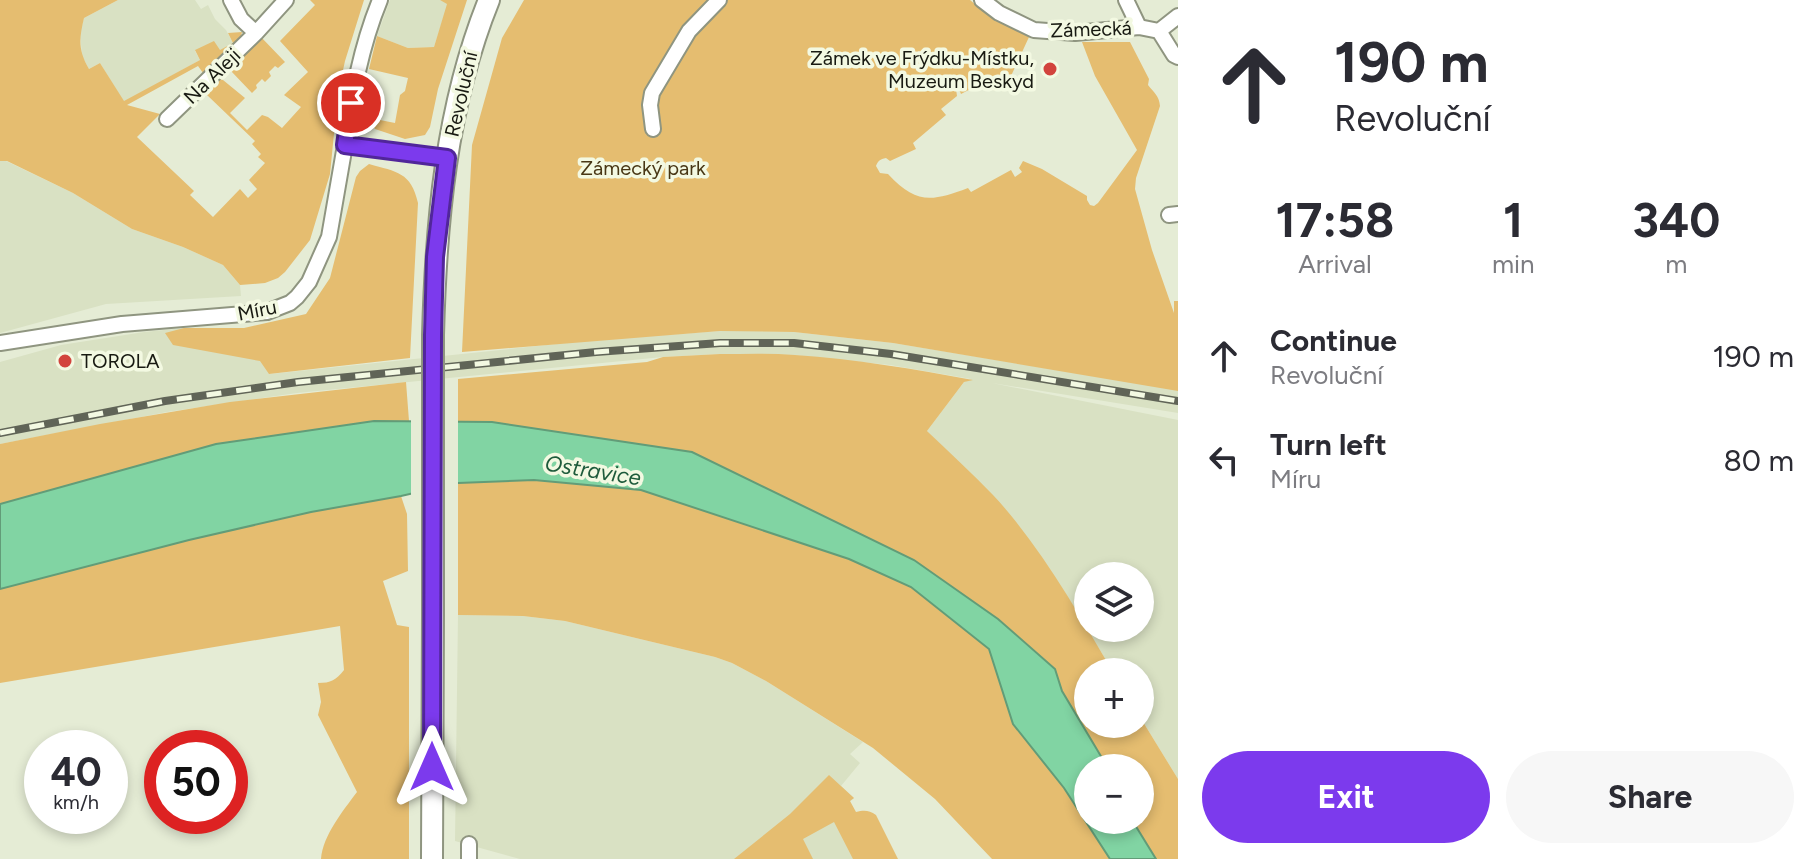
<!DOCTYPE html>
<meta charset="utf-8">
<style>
:root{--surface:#fff;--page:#f7f7f7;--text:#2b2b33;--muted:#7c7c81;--accent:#7c3aed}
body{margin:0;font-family:Figtree,sans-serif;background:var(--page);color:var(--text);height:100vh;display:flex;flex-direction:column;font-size:30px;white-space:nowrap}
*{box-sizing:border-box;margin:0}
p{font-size:26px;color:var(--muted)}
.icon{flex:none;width:44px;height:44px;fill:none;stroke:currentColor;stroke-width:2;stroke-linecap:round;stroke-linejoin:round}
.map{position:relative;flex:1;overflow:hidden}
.side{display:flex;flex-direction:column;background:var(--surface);width:640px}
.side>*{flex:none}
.hud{background:#fff;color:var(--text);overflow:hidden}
.buttons{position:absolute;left:1074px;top:562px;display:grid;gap:16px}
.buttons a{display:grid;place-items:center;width:80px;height:80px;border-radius:50%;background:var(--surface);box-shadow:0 4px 12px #0003;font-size:40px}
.speed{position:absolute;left:24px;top:730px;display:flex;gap:16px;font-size:40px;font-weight:700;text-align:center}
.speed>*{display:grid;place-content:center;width:104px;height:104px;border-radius:50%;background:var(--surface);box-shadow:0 4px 12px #0003;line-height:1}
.speed small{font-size:20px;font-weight:400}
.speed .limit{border:12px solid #d22;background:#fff;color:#111}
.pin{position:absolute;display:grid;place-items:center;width:68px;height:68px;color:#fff;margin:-34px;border:4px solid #fff;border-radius:50%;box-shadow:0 2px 8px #0007}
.me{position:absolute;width:88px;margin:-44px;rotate:0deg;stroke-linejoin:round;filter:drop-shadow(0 0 6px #0008)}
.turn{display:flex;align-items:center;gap:28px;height:168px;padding:0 24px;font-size:36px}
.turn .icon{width:104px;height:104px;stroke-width:2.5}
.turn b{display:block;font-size:56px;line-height:68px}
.eta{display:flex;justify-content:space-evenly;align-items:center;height:136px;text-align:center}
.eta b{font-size:48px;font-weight:700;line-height:56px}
.action{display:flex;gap:16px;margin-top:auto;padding:16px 24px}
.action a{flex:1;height:92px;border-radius:48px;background:var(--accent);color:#fff;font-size:32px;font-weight:700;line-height:92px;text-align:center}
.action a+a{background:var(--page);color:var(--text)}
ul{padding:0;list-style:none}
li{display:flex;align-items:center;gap:24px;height:104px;padding:0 24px}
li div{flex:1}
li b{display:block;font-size:30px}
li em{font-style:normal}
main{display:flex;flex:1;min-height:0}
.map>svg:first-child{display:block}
.built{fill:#d9e1c3;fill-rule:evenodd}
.green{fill:#e5bd70}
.water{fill:#81d4a3;stroke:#629c78;stroke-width:2}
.pier{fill:#e5ecd5}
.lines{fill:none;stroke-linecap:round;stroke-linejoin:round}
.street-casing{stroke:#8f9580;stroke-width:18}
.secondary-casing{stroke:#8f9580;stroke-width:24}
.street{stroke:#fff;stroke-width:14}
.secondary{stroke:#fff;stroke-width:20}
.rail-casing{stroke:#606457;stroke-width:8}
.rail{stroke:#f3f9e2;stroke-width:5;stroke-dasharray:15;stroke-linecap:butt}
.secondary-bridge-casing{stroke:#8f9580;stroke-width:24;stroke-linecap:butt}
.secondary-bridge{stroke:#fff;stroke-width:20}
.route-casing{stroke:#51269a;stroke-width:20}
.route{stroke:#7c3aed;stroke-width:14}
.poi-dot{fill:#d2443d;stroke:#f3f9e2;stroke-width:3}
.labels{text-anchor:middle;stroke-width:7;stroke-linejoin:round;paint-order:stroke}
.street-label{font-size:20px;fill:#181a12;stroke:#f3f9e2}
.poi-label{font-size:20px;fill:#181a12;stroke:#f3f9e2;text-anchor:end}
.park-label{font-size:20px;fill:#483715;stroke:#f3f9e2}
.water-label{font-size:22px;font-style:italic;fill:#1e5b3b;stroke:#f3f9e2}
</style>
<main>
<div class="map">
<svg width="1178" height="859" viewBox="0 0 1178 859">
<rect width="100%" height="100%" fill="#e5ecd5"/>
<!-- built -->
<path class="built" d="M118,0h77l6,9 7,-4 7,14 11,11 7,13 -14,8h-24l5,9 -76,42 -24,-39 -11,6 -7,-13 -2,-24 4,-14z
M390,0h50l8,3 -14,44 -26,1 -31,-12z
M0,161h6l67,32 59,36 51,18 40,18 17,20 1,11 -135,8 -106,29z
M184,328h60l26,46 325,-34 125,-9h38l36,1 99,11 285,47v23l-186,-30 186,37v359l-38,-62v-45h-27l-42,-70 -77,-105 -67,-66 37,-49 7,-3 -81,-14 -97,-10 -73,-1 -57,3 -366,36 -130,19 -167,32v-82l61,-17 83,-13zM1088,576h52v52h-52z
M458,615l65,1 42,5 150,36 17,6 34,18 97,61 -13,12 10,9 -19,23 13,12 -22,19 22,42h-334l-65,-18z"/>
<!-- green -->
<path class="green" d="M0,0h118l-34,18c-5,21 -6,32 5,51l11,-6 24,38 76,-41 -5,-10 19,-9 6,9 13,-7 -5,-10 14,-1 -1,4 4,5 -39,36 -8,-11 -71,39 33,9 -23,23 57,54 -4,4 23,22 27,-28 8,9 9,-9 -8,-9 16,-17 -7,-6 3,-3 -9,-10 3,-3 -48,-46 -1,-7 11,-10 6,2 22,18 -15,15 17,17 15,-15 6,2 14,11 19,-21 -17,-12 24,-23 -28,-31 35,-36 -5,-5h54l-19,61 -7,32 -8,81 -20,66 -25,32 -7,6 -13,5 -25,2 -17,-20 -40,-18 -51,-18 -59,-36 -66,-32h-7z
M440,0h27l-29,89 -8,38 -5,8 -20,4 -30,-10 -5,-8v-3l25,5 5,-28 5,-4 3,-13 -39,-9 8,-33 31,12 26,-1 13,-43z
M524,0h446l17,14 42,23 -18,39 -6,-3 -9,18 -16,-7 -19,10 -2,-5h-3l1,7 -16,13 5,6 -33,28 3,6 -26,12 -4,-3c-6,1 -8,3 -10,8l4,7 8,1c28,30 43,28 80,14l3,4 40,-22 4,7 7,-5 -3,-4 4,-7 19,8 45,27v4l3,5 4,1 4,-3 39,-53 -42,-74 -13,-34h48l19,37 -1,6c6,8 11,10 12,21l-24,72 -1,11 17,61 22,63v-12h4v90l-285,-48 -99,-11 -74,-1 -258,21 10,-207 30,-107z
M260,36l25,26 -7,6 -3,-2 -6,6 2,4 -6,6 -3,-3 -6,6 1,3 -5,5 -21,-22 1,-7z
M369,164c28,8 42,8 49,39l-8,155 -141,16 -9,-13 -87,-16 -8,-12 19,-5h60l62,-14 24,-36 26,-101 4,-6z
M720,354c25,0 50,-1 75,1 60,4 119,14 178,25l-9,2 -37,49c22,21 45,42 66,64 46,49 86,119 120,177h-25v52h52v-7l38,62v80h-22l-24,-39h8v-52h-32l-46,-77 -7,-22 -57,-50 -84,-59 -222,-108 -200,-30h-34v-43l189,-17 16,-5z
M406,382l3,39h-35l-158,23 -216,60v-60l100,-20 130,-22z
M534,480l107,10 208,69 62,28 78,62 24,75 51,64 46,71h-118l-57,-60 -62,-51 -107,-67 -34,-18 -17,-6 -150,-36 -42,-5 -65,-1v-132z
M401,496l6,18 1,57 -25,10 14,44 12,2v232h-88c2,-24 22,-48 36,-67l-39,-77 3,-13 -3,-19c13,0 18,-3 26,-13l-4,-44 -340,57v-94l189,-49 122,-28z
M829,775l25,23 -4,3 6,11c8,-2 13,-2 20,3l22,44h-45l-19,-37 -31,17 10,20h-79l56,-45z"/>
<!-- water -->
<path class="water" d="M374,421l118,1 200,30 222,108 84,59 57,50 7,22 46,77h-20v52h44l24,39h-46l-46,-71 -51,-64 -24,-75 -78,-62 -62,-28 -208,-69 -107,-10 -76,3 -57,13 -90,16 -122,28 -189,49v-85l216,-60z"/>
<!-- pier -->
<path class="pier" d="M411,417l47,1v69l-47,11z"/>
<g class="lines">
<!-- street casing -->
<g class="street-casing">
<path id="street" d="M231,0l10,19 15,14
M982,0l17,13 35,17 41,3 64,-6 20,4
M1126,0l13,27
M1178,16l-19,15 15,24 4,2
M167,119l89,-86 30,-33
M653,129l-3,-24 2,-12 37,-62 30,-31
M345,145c7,-49 16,-99 35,-145
M1169,215l9,-1
M0,343l122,-19 145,-12 23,-9 7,-6 12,-15 20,-45 16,-92 102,13
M469,859v-15"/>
</g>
<!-- secondary casing -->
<g class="secondary-casing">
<path id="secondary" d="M433,335c3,-113 13,-229 56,-335
M432,859l1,-244"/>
</g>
<!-- street -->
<use href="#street" class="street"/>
<!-- secondary -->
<use href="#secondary" class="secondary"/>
<!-- rail casing -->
<g class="rail-casing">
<path id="rail" d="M0,433l165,-32 133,-19 298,-30 124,-9h74l97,11 287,47"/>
</g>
<!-- rail -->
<use href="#rail" class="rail"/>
<!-- secondary-bridge casing -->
<g class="secondary-bridge-casing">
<path id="secondary-bridge" d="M433,615v-280"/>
</g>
<!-- secondary-bridge -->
<use href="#secondary-bridge" class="secondary-bridge"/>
</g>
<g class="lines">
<!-- route casing -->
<g class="route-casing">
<path id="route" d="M351,103l-6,42 102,13 -12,99 -2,78 -1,432"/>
</g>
<!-- route -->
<use href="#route" class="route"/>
</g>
<!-- markers -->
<g class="poi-dot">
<circle cx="1050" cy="69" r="8"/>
<circle cx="65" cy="361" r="8"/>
</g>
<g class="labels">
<!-- street labels -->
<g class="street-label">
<text transform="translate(1091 29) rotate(-2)" y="7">Zámecká</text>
<text transform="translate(212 76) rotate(-44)" y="7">Na Aleji</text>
<text transform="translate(461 94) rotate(-77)" y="7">Revoluční</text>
<text transform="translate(257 310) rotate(-11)" y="7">Míru</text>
</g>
<!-- poi labels -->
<g class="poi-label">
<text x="1034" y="65">Zámek ve Frýdku-Místku,<tspan x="1034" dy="23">Muzeum Beskyd</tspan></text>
<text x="81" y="368" text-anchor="start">TOROLA</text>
</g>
<!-- park labels -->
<g class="park-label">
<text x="643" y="175">Zámecký park</text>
</g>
<!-- water labels -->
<g class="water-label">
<text transform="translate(593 470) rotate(9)" y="8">Ostravice</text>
</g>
</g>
</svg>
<div class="buttons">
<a><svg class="icon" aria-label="layers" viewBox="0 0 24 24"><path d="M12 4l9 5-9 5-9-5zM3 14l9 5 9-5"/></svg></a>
<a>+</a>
<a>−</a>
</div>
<div class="speed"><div>40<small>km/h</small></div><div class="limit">50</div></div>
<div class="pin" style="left:351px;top:103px;background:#d93025"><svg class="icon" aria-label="arrive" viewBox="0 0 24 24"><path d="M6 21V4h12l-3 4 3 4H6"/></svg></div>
<svg class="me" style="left:432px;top:767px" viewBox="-20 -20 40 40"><path d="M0-17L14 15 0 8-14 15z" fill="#7c3aed" stroke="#fff" stroke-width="4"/></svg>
</div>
<section class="side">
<div class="hud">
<div class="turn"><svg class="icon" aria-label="ahead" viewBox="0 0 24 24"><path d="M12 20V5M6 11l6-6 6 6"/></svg><div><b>190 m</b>Revoluční</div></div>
</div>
<div class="eta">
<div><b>17:58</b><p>Arrival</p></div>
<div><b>1</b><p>min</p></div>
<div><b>340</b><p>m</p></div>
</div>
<ul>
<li><svg class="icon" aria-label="ahead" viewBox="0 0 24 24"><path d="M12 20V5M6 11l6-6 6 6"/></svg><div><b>Continue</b><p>Revoluční</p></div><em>190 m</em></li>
<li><svg class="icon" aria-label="left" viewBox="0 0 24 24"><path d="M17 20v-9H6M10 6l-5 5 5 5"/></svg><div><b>Turn left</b><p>Míru</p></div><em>80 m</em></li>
</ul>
<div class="action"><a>Exit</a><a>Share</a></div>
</section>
</main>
